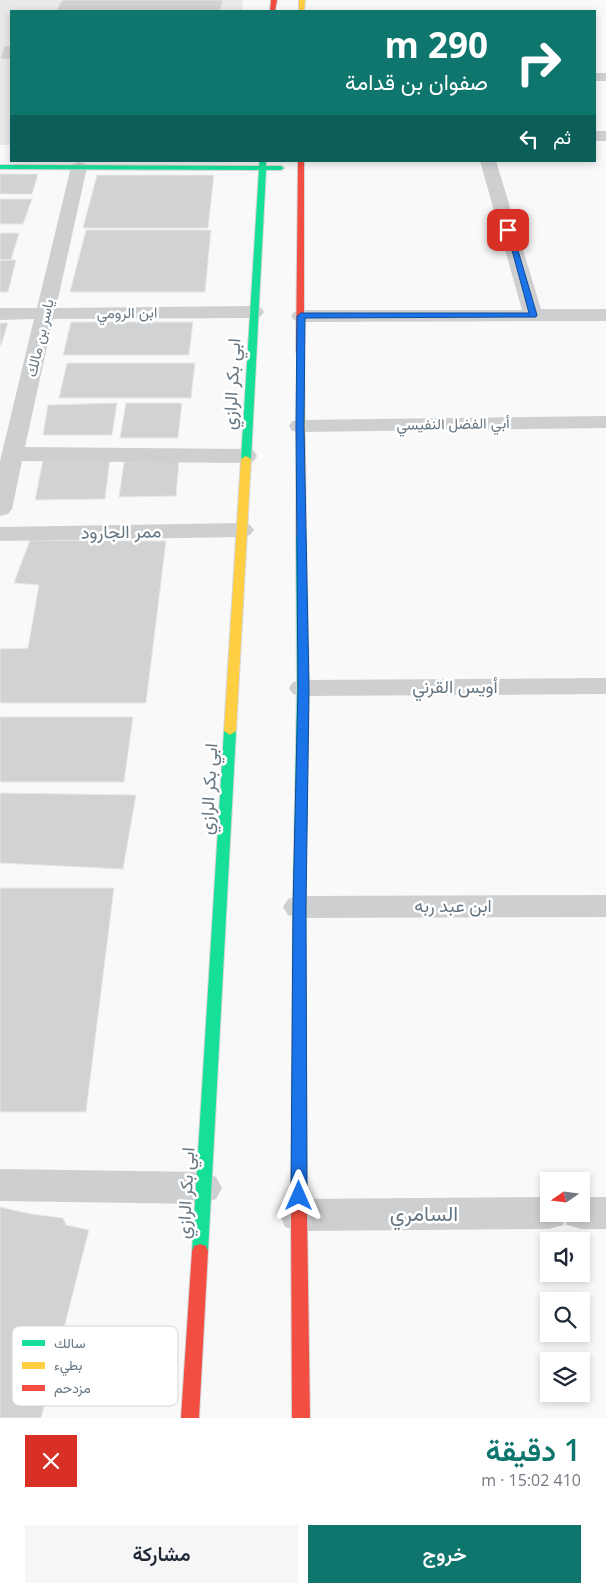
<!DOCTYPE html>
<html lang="ar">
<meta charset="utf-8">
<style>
:root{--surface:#fff;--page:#f6f6f7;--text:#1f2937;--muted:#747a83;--accent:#0f766e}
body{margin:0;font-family:"Open Sans",Vazirmatn,sans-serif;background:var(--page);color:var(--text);direction:rtl;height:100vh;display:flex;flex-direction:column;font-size:19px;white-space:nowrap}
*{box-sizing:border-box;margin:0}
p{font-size:16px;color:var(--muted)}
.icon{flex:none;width:28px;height:28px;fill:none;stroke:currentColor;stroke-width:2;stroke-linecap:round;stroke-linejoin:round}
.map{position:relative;height:1418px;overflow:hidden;direction:ltr}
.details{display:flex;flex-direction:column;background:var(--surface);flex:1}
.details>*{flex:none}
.banner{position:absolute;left:10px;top:10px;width:586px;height:152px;border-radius:0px;box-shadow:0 2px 8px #0003;direction:rtl;background:#0f766e;color:#fff;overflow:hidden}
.needle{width:32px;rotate:256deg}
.fabs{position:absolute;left:540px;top:1172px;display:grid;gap:10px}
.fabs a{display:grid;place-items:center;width:50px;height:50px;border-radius:0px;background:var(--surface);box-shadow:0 2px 8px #0003;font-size:25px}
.pin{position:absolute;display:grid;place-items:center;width:42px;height:42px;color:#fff;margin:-21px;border-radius:10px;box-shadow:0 2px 8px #0006}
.me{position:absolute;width:55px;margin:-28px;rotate:0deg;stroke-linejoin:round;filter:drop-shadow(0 0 4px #0008)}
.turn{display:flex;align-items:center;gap:18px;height:105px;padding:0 25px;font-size:22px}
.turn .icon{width:65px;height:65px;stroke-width:2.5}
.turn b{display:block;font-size:35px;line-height:42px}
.then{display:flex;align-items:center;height:48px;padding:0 25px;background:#0003;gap:10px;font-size:19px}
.round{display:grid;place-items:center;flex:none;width:52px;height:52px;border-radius:0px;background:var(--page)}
.overview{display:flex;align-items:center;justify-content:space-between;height:85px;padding:0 25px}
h1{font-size:30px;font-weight:600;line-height:38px;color:var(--accent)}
.action{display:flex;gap:10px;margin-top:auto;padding:10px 25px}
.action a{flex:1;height:58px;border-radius:0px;background:var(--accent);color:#fff;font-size:20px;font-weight:600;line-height:58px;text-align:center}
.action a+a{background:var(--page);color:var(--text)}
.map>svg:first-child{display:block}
.built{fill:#e8e9e9}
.building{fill:#d0d2d3;stroke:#e8e8e8}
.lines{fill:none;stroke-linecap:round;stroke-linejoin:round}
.fast-casing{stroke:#d5d6d7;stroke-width:2}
.slow-casing{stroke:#d5d6d7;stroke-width:2}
.jam-casing{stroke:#d5d6d7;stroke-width:2}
.street{fill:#cecfd0;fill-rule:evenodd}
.fast{fill:#16e098;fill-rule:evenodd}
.slow{fill:#ffcf43;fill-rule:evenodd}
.jam{fill:#f24e42;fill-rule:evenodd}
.route{fill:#1a73e8;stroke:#114b97}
.labels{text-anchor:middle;stroke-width:5;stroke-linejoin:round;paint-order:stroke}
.far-street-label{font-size:15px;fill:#657683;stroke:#fff}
.street-label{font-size:18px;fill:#657683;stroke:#fff}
.near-street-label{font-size:21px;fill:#657683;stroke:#fff}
.key{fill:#fff;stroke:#d1d6da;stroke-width:1}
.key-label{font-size:14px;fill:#657683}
</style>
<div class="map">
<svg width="606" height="1418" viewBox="0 0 606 1418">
<rect width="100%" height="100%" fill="#f9f9f9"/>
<!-- built -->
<path class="built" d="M0,0h243l-1,11h-231v134h-11z"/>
<!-- building -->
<path class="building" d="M62,0h161l-3,11h-164z
M4,46h7v13h-11z
M0,174h38l-6,20h-32z
M97,175h117l-6,53h-125z
M0,199h32l-9,25h-23z
M86,230h125l-6,62h-135z
M0,233h19l-8,27h-11z
M0,260h16l-8,32h-8z
M71,322h122l-4,33h-126z
M0,323h8l-7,22h-1z
M67,363h128l-4,35h-132z
M117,403l-5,32h-69l5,-30z
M126,403h56l-4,35h-58z
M110,459l-5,40 -70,1 8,-40z
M179,461l-3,35 -57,1 5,-35z
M30,540l136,1 -20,162h-146v-54l28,-1 11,-63 -25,-2z
M0,717h133l-9,65h-124z
M0,793l136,2 -13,74 -123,-6z
M0,888h114l-28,224h-86z
M0,1207l31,7 32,4 3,7 23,5 -48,188h-41z"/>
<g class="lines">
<!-- fast casing -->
<g class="fast-casing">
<path id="fast" d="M260,161h6v5h15l3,2 -3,2h-15l-15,289 -5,3 -5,-3 18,-289 -259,-1v-4l259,1z
M301,532l5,3 3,153 -4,219 2,307 -2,5 -6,2 -6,-2 -2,-5 2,-307 4,-219 -1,-153z
M230,727l6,4 -28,520 -2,5 -6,2 -6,-2 -2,-5 32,-520z"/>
</g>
<!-- slow casing -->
<g class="slow-casing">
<path id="slow" d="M299,0h6l-1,11h-5z
M297,350l7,2 2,183 -5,3 -5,-3z
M246,456l5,3 -15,272 -6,4 -6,-4 17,-272z"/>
</g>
<!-- jam casing -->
<g class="jam-casing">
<path id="jam" d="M271,0h6l-2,11h-5z
M298,161h6v191l-4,2 -4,-2z
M299,1207l6,2 2,5 3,204h-18l-1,-204 2,-5z
M200,1244l6,2 2,5 -9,167h-18l11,-167 2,-5z"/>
</g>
<!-- street -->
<path class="street" d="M595,73h11v8h-11z
M595,131h11v10h-11z
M480,161h16l45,148h65v12l-305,1 -7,-2 -3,-4 3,-4 7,-2h221z
M79,162l6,2 2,3 -31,141 198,-2 7,2 3,4 -3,4 -7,2 -201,1 -28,128 221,2 8,2 3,5 -3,5 -8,2 -224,-2 -10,48 -4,5 -8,2v-55l34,-142 -34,1v-12h37l34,-141 2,-3z
M606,416v12l-306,4 -8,-1 -3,-5 3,-5 8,-1z
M242,523l8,2 4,5 -4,5 -8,2 -242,4v-14z
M606,678v16l-303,2 -10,-2 -4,-6 4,-6 10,-2z
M606,895v22l-307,1 -11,-3 -5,-8 5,-8 11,-3z
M0,1169l203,3 13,5 6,11 -6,11 -13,5 -203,-3z
M549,1197v17h32v-17h25v32h-25l-14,-4 -2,-6 -2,6 -14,4 -250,2 -14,-4 -5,-12 5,-12 14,-4z"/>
<!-- fast -->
<use href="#fast" class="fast"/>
<!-- slow -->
<use href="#slow" class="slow"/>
<!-- jam -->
<use href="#jam" class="jam"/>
</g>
<!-- route -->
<path class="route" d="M506,228l6,2 25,85 -1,2 -231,1 -1,108 5,262 -3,219 1,289 -2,4 -6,2 -5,-2 -3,-4 2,-289 5,-219 -2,-262 1,-110 4,-3h228z"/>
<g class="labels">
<!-- far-street labels -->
<g class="far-street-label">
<text transform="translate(127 313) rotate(-1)" y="5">ابن الرومي</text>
<text transform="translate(40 338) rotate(-77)" y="5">ياسر بن مالك</text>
<text transform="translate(453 424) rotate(-1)" y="5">أبي الفضل النفيسي</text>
</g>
<!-- street labels -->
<g class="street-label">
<text transform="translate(232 384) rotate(-87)" y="6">ابي بكر الرازي</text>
<text transform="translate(121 532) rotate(-1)" y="6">ممر الجارود</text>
<text x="455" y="693">أويس القرني</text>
<text transform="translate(209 789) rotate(-87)" y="6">ابي بكر الرازي</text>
<text x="453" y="912">ابن عبد ربه</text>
<text transform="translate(186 1193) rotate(-87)" y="6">ابي بكر الرازي</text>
</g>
<!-- near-street labels -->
<g class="near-street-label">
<text x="424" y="1221">السامري</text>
</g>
</g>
<!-- legend -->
<rect x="12" y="1326" width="166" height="80" rx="8" class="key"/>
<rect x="22" y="1340" width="23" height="6" fill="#16e098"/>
<rect x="22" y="1362" width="23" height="7" fill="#ffcf43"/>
<rect x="22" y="1385" width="23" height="6" fill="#f24e42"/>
<g class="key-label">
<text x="54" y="1348">سالك</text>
<text x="54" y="1370">بطيء</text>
<text x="54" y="1393">مزدحم</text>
</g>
</svg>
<div class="fabs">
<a><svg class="needle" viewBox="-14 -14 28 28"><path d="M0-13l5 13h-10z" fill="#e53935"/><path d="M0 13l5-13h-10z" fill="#747a83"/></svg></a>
<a><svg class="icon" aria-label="sound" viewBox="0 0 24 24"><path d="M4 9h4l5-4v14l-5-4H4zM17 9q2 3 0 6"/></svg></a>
<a><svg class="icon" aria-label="search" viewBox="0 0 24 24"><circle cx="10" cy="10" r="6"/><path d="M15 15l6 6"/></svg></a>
<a><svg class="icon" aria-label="layers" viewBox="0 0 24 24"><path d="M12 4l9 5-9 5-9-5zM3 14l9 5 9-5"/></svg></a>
</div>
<div class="pin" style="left:508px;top:230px;background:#d93025"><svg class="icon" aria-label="arrive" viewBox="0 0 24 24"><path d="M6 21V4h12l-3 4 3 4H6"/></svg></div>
<svg class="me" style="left:299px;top:1196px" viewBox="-20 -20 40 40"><path d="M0-17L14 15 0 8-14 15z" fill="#1a73e8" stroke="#fff" stroke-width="4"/></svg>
<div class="banner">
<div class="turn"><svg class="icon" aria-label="right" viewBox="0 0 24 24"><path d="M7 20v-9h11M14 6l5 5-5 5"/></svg><div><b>290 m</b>صفوان بن قدامة</div></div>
<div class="then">ثم<svg class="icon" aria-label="left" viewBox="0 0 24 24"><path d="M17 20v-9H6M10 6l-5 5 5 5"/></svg></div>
</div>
</div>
<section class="details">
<div class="overview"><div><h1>1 دقيقة</h1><p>410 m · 15:02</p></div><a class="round" style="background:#d93025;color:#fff"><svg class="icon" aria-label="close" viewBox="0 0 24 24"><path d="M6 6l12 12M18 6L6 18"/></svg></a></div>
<div class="action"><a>خروج</a><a>مشاركة</a></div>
</section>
